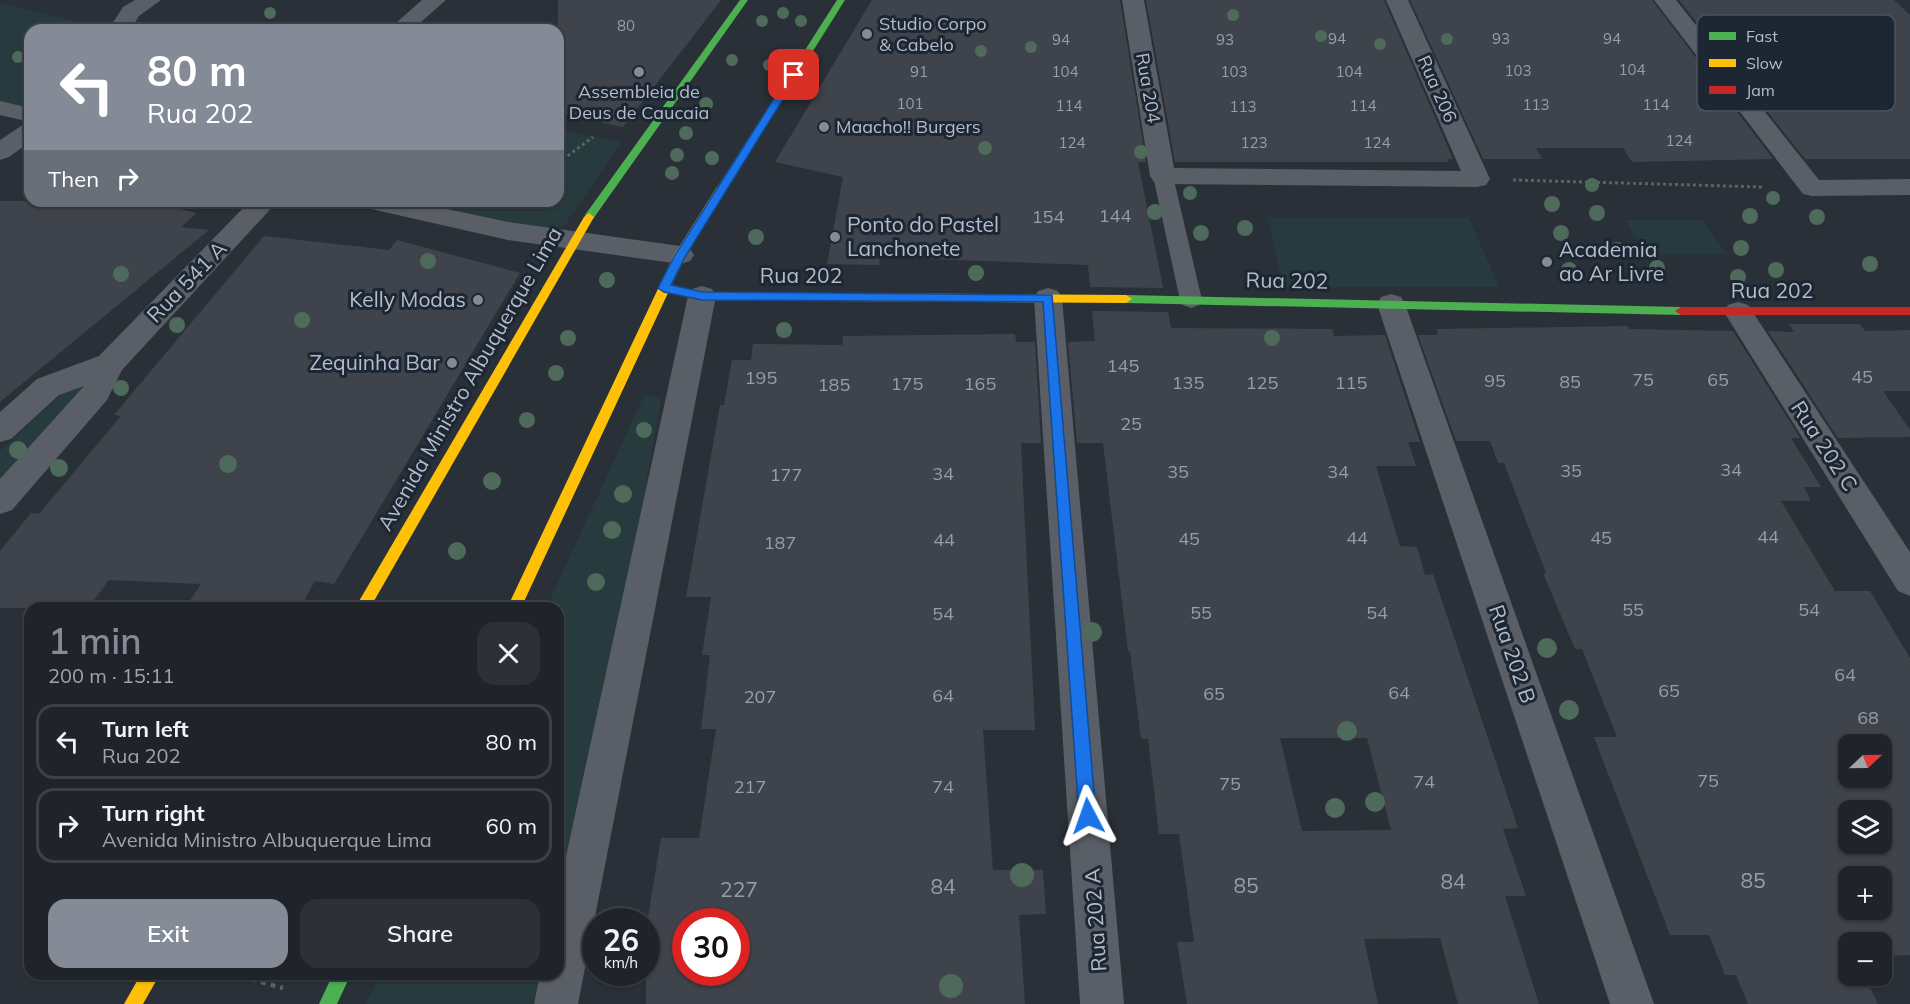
<!DOCTYPE html>
<meta charset="utf-8">
<style>
:root{--surface:#20242a;--page:#2d3036;--text:#f1f3f6;--muted:#a2a4a8;--line:#3d4147;--accent:#848b96}
body{margin:0;font-family:Mulish,sans-serif;background:var(--page);color:var(--text);height:100vh;display:flex;flex-direction:column;font-size:22px;white-space:nowrap}
*{box-sizing:border-box;margin:0}
p{font-size:20px;color:var(--muted)}
.icon{flex:none;width:33px;height:33px;fill:none;stroke:currentColor;stroke-width:2;stroke-linecap:round;stroke-linejoin:round}
.map{position:relative;flex:1;overflow:hidden}
.side{position:absolute;left:24px;top:602px;width:540px;height:378px;display:flex;flex-direction:column;background:var(--surface);border-radius:18px;box-shadow:0 2px 4px #0004,0 0 0 2px var(--line)}
.side>*{flex:none}
.banner{position:absolute;left:24px;top:24px;width:540px;height:183px;border-radius:18px;box-shadow:0 2px 4px #0004,0 0 0 2px var(--line);background:#848b96;color:#fff;overflow:hidden}
.needle{width:39px;rotate:68deg}
.fabs{position:absolute;left:1838px;top:734px;display:grid;gap:12px}
.fabs a{display:grid;place-items:center;width:54px;height:54px;border-radius:12px;background:var(--surface);box-shadow:0 2px 4px #0004,0 0 0 2px var(--line);font-size:30px}
.speed{position:absolute;left:582px;top:908px;display:flex;gap:12px;font-size:30px;font-weight:700;text-align:center}
.speed>*{display:grid;place-content:center;width:78px;height:78px;border-radius:50%;background:var(--surface);box-shadow:0 2px 4px #0004,0 0 0 2px var(--line);line-height:1}
.speed small{font-size:15px;font-weight:400}
.speed .limit{border:9px solid #d22;background:#fff;color:#111}
.pin{position:absolute;display:grid;place-items:center;width:51px;height:51px;color:#fff;margin:-26px;border-radius:12px;box-shadow:0 3px 9px #0006}
.me{position:absolute;width:66px;margin:-33px;rotate:356deg;stroke-linejoin:round;filter:drop-shadow(0 0 4px #0008)}
.turn{display:flex;align-items:center;gap:21px;height:126px;padding:0 24px;font-size:27px}
.turn .icon{width:78px;height:78px;stroke-width:2.5}
.turn b{display:block;font-size:42px;line-height:51px}
.then{display:flex;align-items:center;height:57px;padding:0 24px;background:#0003;gap:12px;font-size:22px}
.round{display:grid;place-items:center;flex:none;width:63px;height:63px;border-radius:18px;background:var(--page)}
.headline{display:flex;align-items:center;justify-content:space-between;height:102px;padding:0 24px}
h1{font-size:36px;font-weight:600;line-height:45px;color:var(--accent)}
.action{display:flex;gap:12px;margin-top:auto;padding:12px 24px}
.action a{flex:1;height:69px;border-radius:18px;background:var(--accent);color:#fff;font-size:24px;font-weight:600;line-height:69px;text-align:center}
.action a+a{background:var(--page);color:var(--text)}
ul{padding:0;list-style:none}
li{display:flex;align-items:center;gap:18px;height:75px;margin:0 12px 9px;padding:0 12px;border:3px solid var(--line);border-radius:18px}
li div{flex:1}
li b{display:block;font-size:22px}
li em{font-style:normal}
.map>svg:first-child{display:block}
.green{fill:#273a3e}
.building{fill:#3f444c;fill-rule:evenodd}
.lines{fill:none;stroke-linecap:round;stroke-linejoin:round}
.path-far1{stroke:#5c6268;stroke-width:3;stroke-dasharray:3 3;stroke-linecap:butt}
.path{stroke:#5c6268;stroke-width:4.5;stroke-dasharray:5 5;stroke-linecap:butt}
.lane{fill:#5a5e66;fill-rule:evenodd}
.street{fill:#5a5e66;fill-rule:evenodd}
.fast{fill:#4caf50;fill-rule:evenodd}
.slow{fill:#ffc107;fill-rule:evenodd}
.jam{fill:#c62828;fill-rule:evenodd}
.tree{fill:#4e6a5a}
.route{fill:#1a73e8;stroke:#114b97;stroke-width:1.5}
.poi-dot{fill:#848b96;stroke:#1d2633;stroke-width:2}
.labels{text-anchor:middle;stroke-width:6;stroke-linejoin:round;paint-order:stroke}
.far-number-label{font-size:15px;fill:#979eaa}
.far-poi-label{font-size:18px;fill:#b4bcc9;stroke:#1d2633;text-anchor:start}
.far-street-label{font-size:18px;fill:#b4bcc9;stroke:#1d2633}
.number-label{font-size:18px;fill:#979eaa}
.poi-label{font-size:21px;fill:#b4bcc9;stroke:#1d2633;text-anchor:start}
.street-label{font-size:21px;fill:#b4bcc9;stroke:#1d2633}
.near-number-label{font-size:21px;fill:#979eaa}
.key{fill:#1d2633;stroke:#4a5360;stroke-width:1.5}
.key-label{font-size:16px;fill:#b4bcc9}
</style>
<div class="map">
<svg width="1910" height="1004" viewBox="0 0 1910 1004">
<rect width="100%" height="100%" fill="#2a3038"/>
<!-- green -->
<path class="green" d="M0,3l95,23v4h-65v82l-30,-7z
M558,130l64,12 -58,84 -43,6 -128,-31h165z
M1268,218h201l30,69h-216z
M1625,220h78l23,34 -79,1z
M109,350l9,3 -118,138v-40z
M645,394l16,5 -59,335 -44,173v-299h-12z
M380,974h161l-8,30h-167z"/>
<!-- building -->
<path class="building" d="M558,0h163l-98,127 -65,-14z
M872,0h248l26,162h-8l25,126 -73,-1 -2,-22 -208,-8 -1,8 -52,-1 16,-87 -68,-15z
M1146,0h238l69,159h-6l1,3h-273z
M1410,0h242l121,159 -141,3 -9,-14h-87l6,11h-59z
M1679,0h215l16,15v144h-105z
M0,201h146l51,12 -16,14 28,3 -209,172z
M264,236l125,14 8,-10 123,33 -186,311 -19,-3 -15,27h-115l16,-24 -92,-4 -21,28h-88v-57l31,-38 8,1 82,-98 -7,-1z
M1092,311l76,1 3,16 161,1 2,7 51,-1 35,107h-12l8,24h-40l24,80 17,1 8,28 8,-1 85,254 -15,1 23,67h-21l34,108h-81l-18,-66 -76,1 14,65h-191l-10,-62h17l-15,-108h-20l-11,-95h-7l-11,-88h-2l-25,-208h-26l-9,-101 27,-1zM1280,738h87l24,92 -89,1z
M1789,324h71l5,7 45,-1v61h-27l27,39v7l-72,1 -70,-107 26,1z
M1628,326l2,3 103,2 67,107h-9l30,49h-17l7,14h-30l54,90h35l40,67v297l-29,1v-14h-33v33h16l14,29h-130l-12,-29h-11l-16,-40h-39l-76,-198h23l-35,-88h-7l-32,-76h3l-42,-110h-6l-8,-22h-34l-38,-106h20l-2,-6zM1848,744h33v33h-33zM1848,810h33v33h-33zM1848,876h33v33h-33z
M1015,334l1,8h19l6,101h-20l14,287h-52l10,140h50l3,44 -27,1 6,89h-379v-75l15,-91h38l17,-109h-15l9,-74h-8l9,-58h-25l34,-192h4l8,-45h19l2,-16 89,1 1,-9zM686,921h50v51h-50z"/>
<g class="lines">
<!-- path-far1 -->
<path class="path-far1" d="M558,163l35,-26
M1513,180l250,7"/>
<!-- path -->
<path class="path" d="M232,974l51,14"/>
<!-- lane -->
<path class="lane" d="M1163,170l7,2 3,4 29,124 -3,5 -8,3 -8,-3 -3,-5 -27,-124 3,-4z"/>
<!-- street -->
<path class="street" d="M135,0h26l-22,16 -9,14h-22l15,-23z
M422,0h24l-34,30h-24z
M1122,0h22l30,168 287,3 -75,-171h22l82,179 -4,6 -9,2 -314,-3 -9,-2 -4,-6z
M1654,0h22l143,180 91,-1v16l-98,1 -9,-2z
M0,101l30,7v14l-30,-7z
M30,124v18l-21,15 -9,3v-20l21,-14z
M250,201h28l-156,169 -15,30 -95,110 -12,4v-35l84,-93 -25,9 -48,44 -11,3v-30l37,-33 62,-23z
M358,201h52l98,21 172,24 10,3 4,6 -4,6 -10,3 -172,-24 -137,-31 -9,-2z
M702,286l10,3 4,7 -138,708h-44l6,-30h18v-81l130,-597 4,-7z
M1048,288l10,3 4,7 62,706h-44l-46,-706 4,-7z
M1391,294l10,3 4,7 249,700h-44l-233,-700 4,-7z
M1738,302l10,3 162,247v44l-12,-5 -174,-279 4,-7z"/>
<!-- fast -->
<path class="fast" d="M740,0h8l-155,219h-8v-4z
M837,0h8l-120,191h-8l-1,-2z
M1126,295l555,12 6,4 -6,4 -555,-12 -6,-4z
M333,974h18l-14,30h-18z"/>
<!-- slow -->
<path class="slow" d="M721,186l5,3 -40,66 -15,31 31,6 424,3 6,4 -6,4 -424,-3 -34,-7 -147,315h-14l167,-353 43,-68z
M589,213l5,4 -224,391h-15l229,-391z
M141,974h19l-17,30h-19z"/>
<!-- jam -->
<path class="jam" d="M1681,307h229v8h-229l-6,-4z"/>
</g>
<!-- trees -->
<g class="tree">
<circle cx="270" cy="13" r="6"/>
<circle cx="783" cy="13" r="6"/>
<circle cx="1233" cy="15" r="6"/>
<circle cx="762" cy="21" r="6"/>
<circle cx="801" cy="21" r="6"/>
<circle cx="1321" cy="36" r="6"/>
<circle cx="1447" cy="39" r="6"/>
<circle cx="1380" cy="44" r="6"/>
<circle cx="1031" cy="47" r="6"/>
<circle cx="981" cy="51" r="6"/>
<circle cx="18" cy="57" r="6"/>
<circle cx="732" cy="60" r="6"/>
<circle cx="769" cy="65" r="6"/>
<circle cx="706" cy="104" r="7"/>
<circle cx="686" cy="133" r="7"/>
<circle cx="985" cy="148" r="7"/>
<circle cx="1141" cy="152" r="7"/>
<circle cx="677" cy="155" r="7"/>
<circle cx="712" cy="158" r="7"/>
<circle cx="672" cy="173" r="7"/>
<circle cx="1592" cy="185" r="7"/>
<circle cx="1190" cy="193" r="7"/>
<circle cx="1773" cy="198" r="7"/>
<circle cx="1552" cy="204" r="8"/>
<circle cx="1155" cy="212" r="8"/>
<circle cx="1597" cy="213" r="8"/>
<circle cx="1750" cy="216" r="8"/>
<circle cx="1817" cy="217" r="8"/>
<circle cx="1245" cy="228" r="8"/>
<circle cx="1201" cy="233" r="8"/>
<circle cx="1561" cy="233" r="8"/>
<circle cx="756" cy="237" r="8"/>
<circle cx="1741" cy="248" r="8"/>
<circle cx="1617" cy="250" r="8"/>
<circle cx="428" cy="261" r="8"/>
<circle cx="1870" cy="264" r="8"/>
<circle cx="1657" cy="268" r="8"/>
<circle cx="1569" cy="270" r="8"/>
<circle cx="1776" cy="270" r="8"/>
<circle cx="976" cy="273" r="8"/>
<circle cx="121" cy="274" r="8"/>
<circle cx="1738" cy="277" r="8"/>
<circle cx="607" cy="280" r="8"/>
<circle cx="302" cy="320" r="8"/>
<circle cx="177" cy="325" r="8"/>
<circle cx="784" cy="330" r="8"/>
<circle cx="568" cy="338" r="8"/>
<circle cx="1272" cy="338" r="8"/>
<circle cx="556" cy="373" r="8"/>
<circle cx="121" cy="388" r="8"/>
<circle cx="527" cy="420" r="8"/>
<circle cx="644" cy="430" r="8"/>
<circle cx="18" cy="450" r="9"/>
<circle cx="228" cy="464" r="9"/>
<circle cx="59" cy="468" r="9"/>
<circle cx="492" cy="481" r="9"/>
<circle cx="623" cy="494" r="9"/>
<circle cx="612" cy="530" r="9"/>
<circle cx="457" cy="551" r="9"/>
<circle cx="596" cy="582" r="9"/>
<circle cx="1092" cy="632" r="10"/>
<circle cx="1547" cy="648" r="10"/>
<circle cx="1569" cy="710" r="10"/>
<circle cx="1347" cy="731" r="10"/>
<circle cx="1375" cy="802" r="10"/>
<circle cx="1335" cy="808" r="10"/>
<circle cx="1022" cy="875" r="12"/>
<circle cx="951" cy="986" r="12"/>
</g>
<!-- route -->
<path class="route" d="M794,72l4,3 -112,180 -15,30 31,7 350,3 44,521 -2,6 -6,2 -6,-2 -3,-6 -36,-514 -341,-2 -38,-8 -6,-4 17,-33 114,-180z"/>
<!-- markers -->
<g class="poi-dot">
<circle cx="867" cy="34" r="6"/>
<circle cx="639" cy="72" r="6"/>
<circle cx="824" cy="127" r="6"/>
<circle cx="835" cy="237" r="6"/>
<circle cx="1547" cy="262" r="6"/>
<circle cx="478" cy="300" r="6"/>
<circle cx="452" cy="363" r="6"/>
</g>
<g class="labels">
<!-- far-number labels -->
<g class="far-number-label">
<text x="626" y="31">80</text>
<text x="1337" y="44">94</text>
<text x="1501" y="44">93</text>
<text x="1612" y="44">94</text>
<text x="1061" y="45">94</text>
<text x="1225" y="45">93</text>
<text x="1632" y="75">104</text>
<text x="1518" y="76">103</text>
<text x="919" y="77">91</text>
<text x="1065" y="77">104</text>
<text x="1234" y="77">103</text>
<text x="1349" y="77">104</text>
<text x="910" y="109">101</text>
<text x="1536" y="110">113</text>
<text x="1656" y="110">114</text>
<text x="1069" y="111">114</text>
<text x="1363" y="111">114</text>
<text x="1243" y="112">113</text>
<text x="1679" y="146">124</text>
<text x="1072" y="148">124</text>
<text x="1254" y="148">123</text>
<text x="1377" y="148">124</text>
</g>
<!-- far-poi labels -->
<g class="far-poi-label">
<text x="879" y="30">Studio Corpo<tspan x="879" dy="21">&amp; Cabelo</tspan></text>
<text x="639" y="98" text-anchor="middle">Assembleia de<tspan x="639" dy="21">Deus de Caucaia</tspan></text>
<text x="836" y="133">Maacho!! Burgers</text>
</g>
<!-- far-street labels -->
<g class="far-street-label">
<text transform="translate(1148 88) rotate(80)" y="6">Rua 204</text>
<text transform="translate(1437 89) rotate(66)" y="6">Rua 206</text>
</g>
<!-- number labels -->
<g class="number-label">
<text x="1115" y="222">144</text>
<text x="1048" y="223">154</text>
<text x="1123" y="372">145</text>
<text x="1862" y="383">45</text>
<text x="761" y="384">195</text>
<text x="1643" y="386">75</text>
<text x="1718" y="386">65</text>
<text x="1495" y="387">95</text>
<text x="1570" y="388">85</text>
<text x="1188" y="389">135</text>
<text x="1262" y="389">125</text>
<text x="1351" y="389">115</text>
<text x="907" y="390">175</text>
<text x="980" y="390">165</text>
<text x="834" y="391">185</text>
<text x="1131" y="430">25</text>
<text x="1731" y="476">34</text>
<text x="1571" y="477">35</text>
<text x="1178" y="478">35</text>
<text x="1338" y="478">34</text>
<text x="943" y="480">34</text>
<text x="786" y="481">177</text>
<text x="1768" y="543">44</text>
<text x="1357" y="544">44</text>
<text x="1601" y="544">45</text>
<text x="1189" y="545">45</text>
<text x="944" y="546">44</text>
<text x="780" y="549">187</text>
<text x="1633" y="616">55</text>
<text x="1809" y="616">54</text>
<text x="1201" y="619">55</text>
<text x="1377" y="619">54</text>
<text x="943" y="620">54</text>
<text x="1845" y="681">64</text>
<text x="1669" y="697">65</text>
<text x="1399" y="699">64</text>
<text x="1214" y="700">65</text>
<text x="943" y="702">64</text>
<text x="760" y="703">207</text>
<text x="1868" y="724">68</text>
<text x="1708" y="787">75</text>
<text x="1424" y="788">74</text>
<text x="1230" y="790">75</text>
<text x="750" y="793">217</text>
<text x="943" y="793">74</text>
</g>
<!-- poi labels -->
<g class="poi-label">
<text x="847" y="232">Ponto do Pastel<tspan x="847" dy="24">Lanchonete</tspan></text>
<text x="1559" y="257">Academia<tspan x="1559" dy="24">ao Ar Livre</tspan></text>
<text x="466" y="307" text-anchor="end">Kelly Modas</text>
<text x="440" y="370" text-anchor="end">Zequinha Bar</text>
</g>
<!-- street labels -->
<g class="street-label">
<text x="801" y="283">Rua 202</text>
<text transform="translate(1287 281) rotate(1)" y="7">Rua 202</text>
<text transform="translate(187 282) rotate(-46)" y="7">Rua 541 A</text>
<text x="1772" y="298">Rua 202</text>
<text transform="translate(470 379) rotate(-60)" y="7">Avenida Ministro Albuquerque Lima</text>
<text transform="translate(1824 446) rotate(57)" y="7">Rua 202 C</text>
<text transform="translate(1512 654) rotate(71)" y="7">Rua 202 B</text>
<text transform="translate(1096 920) rotate(-94)" y="7">Rua 202 A</text>
</g>
<!-- near-number labels -->
<g class="near-number-label">
<text x="1753" y="888">85</text>
<text x="1453" y="889">84</text>
<text x="1246" y="893">85</text>
<text x="943" y="894">84</text>
<text x="739" y="897">227</text>
</g>
</g>
<!-- legend -->
<rect x="1697" y="15" width="198" height="96" rx="9" class="key"/>
<rect x="1709" y="32" width="27" height="8" fill="#4caf50"/>
<rect x="1709" y="59" width="27" height="8" fill="#ffc107"/>
<rect x="1709" y="86" width="27" height="8" fill="#c62828"/>
<g class="key-label">
<text x="1746" y="42">Fast</text>
<text x="1746" y="69">Slow</text>
<text x="1746" y="96">Jam</text>
</g>
</svg>
<div class="fabs">
<a><svg class="needle" viewBox="-14 -14 28 28"><path d="M0-13l5 13h-10z" fill="#e53935"/><path d="M0 13l5-13h-10z" fill="#a2a4a8"/></svg></a>
<a><svg class="icon" aria-label="layers" viewBox="0 0 24 24"><path d="M12 4l9 5-9 5-9-5zM3 14l9 5 9-5"/></svg></a>
<a>+</a>
<a>−</a>
</div>
<div class="speed"><div>26<small>km/h</small></div><div class="limit">30</div></div>
<div class="pin" style="left:794px;top:75px;background:#d93025"><svg class="icon" aria-label="arrive" viewBox="0 0 24 24"><path d="M6 21V4h12l-3 4 3 4H6"/></svg></div>
<svg class="me" style="left:1088px;top:816px" viewBox="-20 -20 40 40"><path d="M0-17L14 15 0 8-14 15z" fill="#1a73e8" stroke="#fff" stroke-width="4"/></svg>
<div class="banner">
<div class="turn"><svg class="icon" aria-label="left" viewBox="0 0 24 24"><path d="M17 20v-9H6M10 6l-5 5 5 5"/></svg><div><b>80 m</b>Rua 202</div></div>
<div class="then">Then<svg class="icon" aria-label="right" viewBox="0 0 24 24"><path d="M7 20v-9h11M14 6l5 5-5 5"/></svg></div>
</div>
<section class="side">
<div class="headline"><div><h1>1 min</h1><p>200 m · 15:11</p></div><a class="round"><svg class="icon" aria-label="close" viewBox="0 0 24 24"><path d="M6 6l12 12M18 6L6 18"/></svg></a></div>
<ul>
<li><svg class="icon" aria-label="left" viewBox="0 0 24 24"><path d="M17 20v-9H6M10 6l-5 5 5 5"/></svg><div><b>Turn left</b><p>Rua 202</p></div><em>80 m</em></li>
<li><svg class="icon" aria-label="right" viewBox="0 0 24 24"><path d="M7 20v-9h11M14 6l5 5-5 5"/></svg><div><b>Turn right</b><p>Avenida Ministro Albuquerque Lima</p></div><em>60 m</em></li>
</ul>
<div class="action"><a>Exit</a><a>Share</a></div>
</section>
</div>
